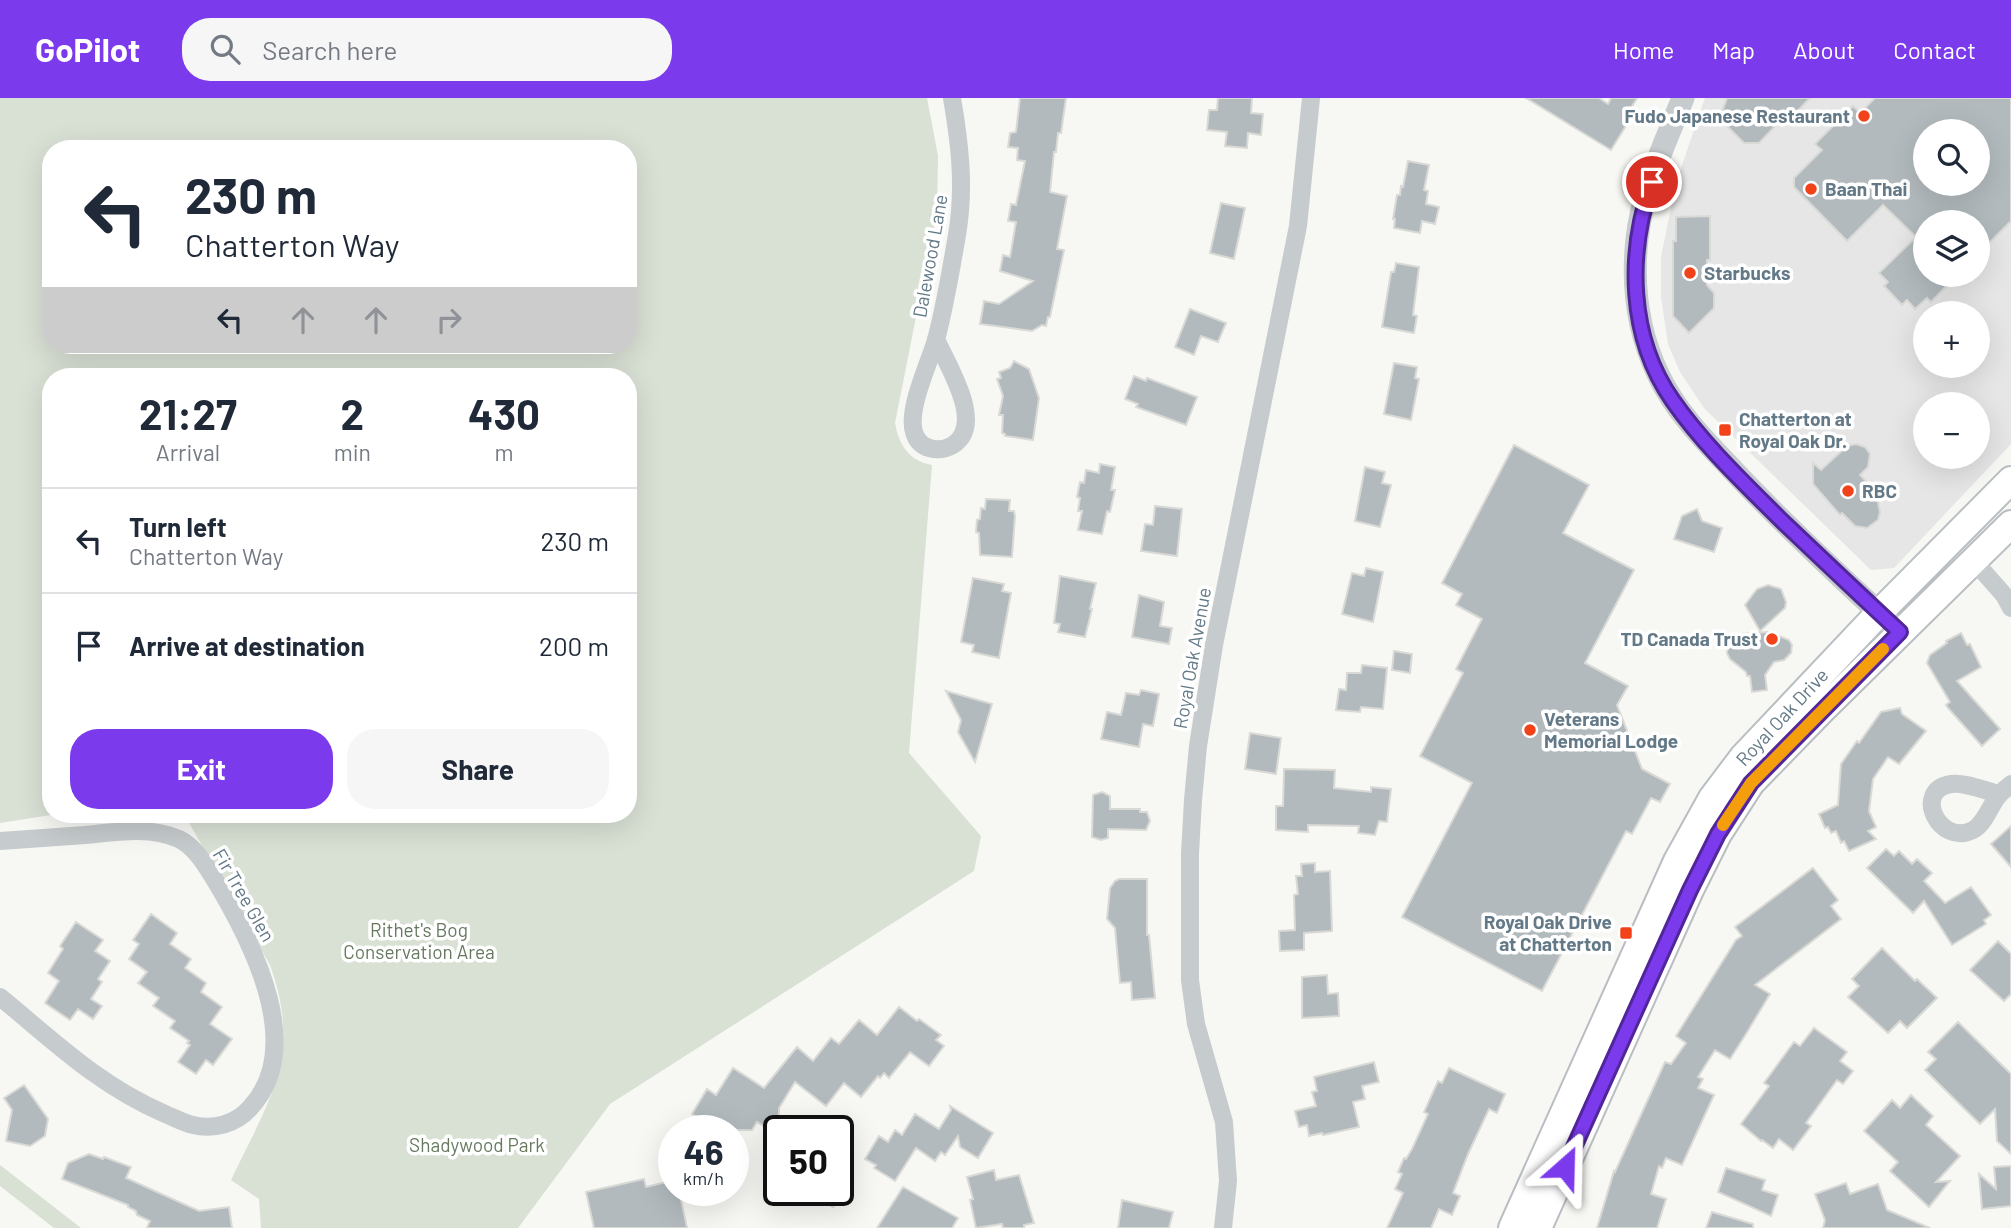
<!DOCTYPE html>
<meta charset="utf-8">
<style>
:root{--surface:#fff;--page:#f6f6f7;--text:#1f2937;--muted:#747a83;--line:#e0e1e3;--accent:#7c3aed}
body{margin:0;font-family:Barlow,sans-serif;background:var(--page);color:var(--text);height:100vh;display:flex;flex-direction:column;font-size:26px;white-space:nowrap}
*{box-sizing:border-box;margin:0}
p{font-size:23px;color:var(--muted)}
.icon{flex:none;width:38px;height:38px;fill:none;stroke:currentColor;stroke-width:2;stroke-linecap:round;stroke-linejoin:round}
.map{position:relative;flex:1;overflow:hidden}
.side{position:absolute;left:42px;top:270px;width:595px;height:455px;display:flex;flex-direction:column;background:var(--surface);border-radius:28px;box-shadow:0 7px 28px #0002}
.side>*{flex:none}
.hud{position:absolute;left:42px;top:42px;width:595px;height:214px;border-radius:28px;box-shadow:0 7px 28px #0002;background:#fff;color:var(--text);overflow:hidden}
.controls{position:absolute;left:1913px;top:21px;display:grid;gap:14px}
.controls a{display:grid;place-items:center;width:77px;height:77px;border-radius:50%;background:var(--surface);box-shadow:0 7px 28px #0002;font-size:35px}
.speed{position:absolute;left:658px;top:1017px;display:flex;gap:14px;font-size:35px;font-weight:700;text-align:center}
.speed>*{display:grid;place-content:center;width:91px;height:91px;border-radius:50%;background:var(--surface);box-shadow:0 7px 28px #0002;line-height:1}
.speed small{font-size:18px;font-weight:400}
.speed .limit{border:4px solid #111;border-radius:10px;background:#fff;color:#111}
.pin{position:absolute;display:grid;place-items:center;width:60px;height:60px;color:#fff;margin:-30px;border:4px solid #fff;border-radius:50%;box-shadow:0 2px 7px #0007}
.me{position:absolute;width:77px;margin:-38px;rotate:25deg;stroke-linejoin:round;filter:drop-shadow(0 0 5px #0008)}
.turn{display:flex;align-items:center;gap:24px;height:147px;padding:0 28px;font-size:32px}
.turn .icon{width:91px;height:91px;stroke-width:2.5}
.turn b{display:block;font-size:49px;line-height:60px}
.lanes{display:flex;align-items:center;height:66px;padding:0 28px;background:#0003;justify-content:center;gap:35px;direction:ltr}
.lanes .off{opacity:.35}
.eta{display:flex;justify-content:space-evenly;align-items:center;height:119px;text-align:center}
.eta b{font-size:42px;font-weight:700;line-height:49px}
.cta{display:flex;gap:14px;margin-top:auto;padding:14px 28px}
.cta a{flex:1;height:80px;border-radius:28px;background:var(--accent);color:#fff;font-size:28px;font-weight:700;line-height:80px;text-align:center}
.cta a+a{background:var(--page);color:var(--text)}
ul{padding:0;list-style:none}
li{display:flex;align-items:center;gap:21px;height:105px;padding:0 28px;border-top:2px solid var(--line)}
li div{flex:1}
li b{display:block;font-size:26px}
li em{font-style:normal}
header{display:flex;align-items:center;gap:42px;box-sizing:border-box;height:98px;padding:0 35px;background:var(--accent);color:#fff}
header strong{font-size:33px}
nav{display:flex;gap:38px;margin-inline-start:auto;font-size:24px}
.search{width:490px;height:63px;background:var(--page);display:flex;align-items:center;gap:18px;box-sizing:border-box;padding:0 24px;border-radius:28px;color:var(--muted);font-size:26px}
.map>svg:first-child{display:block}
.built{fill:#e5e6e5;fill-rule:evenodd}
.green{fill:#d9e0d4;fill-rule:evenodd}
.building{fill:#b2babe;stroke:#d9d9d6;stroke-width:2;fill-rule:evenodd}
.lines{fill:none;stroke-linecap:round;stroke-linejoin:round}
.secondary-casing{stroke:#b8bec2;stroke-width:30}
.minor{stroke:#c6cbcd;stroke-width:18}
.tertiary{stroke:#c6cbcd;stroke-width:23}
.secondary{stroke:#fff;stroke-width:26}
.route-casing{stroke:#51269a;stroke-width:18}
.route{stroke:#7c3aed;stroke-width:12}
.slow{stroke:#f59e0b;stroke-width:12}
.poi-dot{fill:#f24219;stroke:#fff;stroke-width:2.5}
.labels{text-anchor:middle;stroke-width:7;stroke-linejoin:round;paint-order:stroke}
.poi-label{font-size:19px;font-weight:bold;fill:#637987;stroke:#fff;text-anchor:start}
.street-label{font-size:19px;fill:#637987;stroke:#fff}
.park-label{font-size:19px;fill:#66795f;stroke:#fff}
</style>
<header>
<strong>GoPilot</strong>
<div class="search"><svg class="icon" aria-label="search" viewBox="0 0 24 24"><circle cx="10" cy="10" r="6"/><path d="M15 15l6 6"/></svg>Search here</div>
<nav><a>Home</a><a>Map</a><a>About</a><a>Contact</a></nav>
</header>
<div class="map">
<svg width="2011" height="1130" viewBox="0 0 2011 1130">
<rect width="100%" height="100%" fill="#f7f7f4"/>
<!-- built -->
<path class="built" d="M1705,0h306v346l-117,124 -23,2 -167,-162 -24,-36 -12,-28 -7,-47v-40l15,-74zM1925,33h53v53h-53zM1925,124h53v53h-53zM1925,215h53v53h-53zM1925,306h53v53h-53z"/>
<!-- green -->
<path class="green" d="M0,0h927l11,58 -1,55 -42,212c4,22 14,38 37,42l-23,288 72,83 -7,35 -364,233 -92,124h-257l-2,-29 -28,-19c38,-80 72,-124 39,-215l-86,-151h444v-438h-577v438h6l-57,9zM51,51h577v196h-577z
M0,1068v-1l81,63h-27l-54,-42z"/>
<!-- building -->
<path class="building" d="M1020,0h46l-5,35h-3l-2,19h-2l-4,40 17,4 -10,53 7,1 -14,67h-2l-2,9 -4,-1 -10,6 -52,-7 4,-23 15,3 34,-23 -33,-10 3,-16 7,2 6,-35 -8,-1 3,-17 5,1 9,-44 -8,-1 1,-12 -10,-1 2,-14 6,-1z
M1218,0h34l-1,15 12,1 -2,21 -13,-2 -1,15 -22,-2 2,-14 -20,-2 2,-20h8z
M1526,0h73l9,6 3,-6h26l-12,20 4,3 -18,29z
M1727,0h83l-23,24 -4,-4 -24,25h-15l-17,-17 5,-4 -10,-10z
M1875,0h136v123l-33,33v-32h-53v53h32l-26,27 -4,-4 -12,11 -8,-9 -5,5 -18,-19 4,-4 -9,-9 37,-36 -33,-32 -36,36 -53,-54v-9l28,-28 -7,-6 38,-38 7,7zM1925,33h53v53h-53z
M1408,63l21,4 -5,25 4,1 -2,13 13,3 -4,17 -13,-3 -2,12 -26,-5 1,-9h-2l4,-24h3l1,-9 2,1z
M1221,105l24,5 -11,51 -24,-6z
M1710,118v44h-3v25l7,8v15l-25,25 -16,-17v-75h3v-24z
M1396,165l23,4 -6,48 4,1 -3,17 -32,-6 9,-55h3z
M1190,211l36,14 -8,19 -17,-6 -7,19 -19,-8z
M1014,263l15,8 10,29 -6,42 -28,-4v-2l-3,-1 1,-18h-4l4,-19 -6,-17 4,-1 -2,-6 11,-4z
M1394,265l23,4 -2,11 4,1 -8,41 -27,-6z
M1134,278l12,5 1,-3 50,19 -11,28 -50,-18 2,-3 -13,-5z
M1856,346l9,3 5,7 -2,13 -8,8 22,23 -4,4 2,10 -2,8 -11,8 -12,-2 -13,-13 -2,2 -27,-31v-21l8,7 26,-24z
M1514,347l75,40 -26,48 71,37 -49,93 43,23 -11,19 25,64 28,15 -10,18 -9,-4 -19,36 -6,-3 -84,160 -140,-74 70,-134 -52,-27 43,-83 -7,-4 26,-50 -26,-14 6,-11 -20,-11z
M1100,366l15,3 -4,23h4l-5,22 -3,-1 -5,23 -24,-4 4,-19h-4l2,-13 -3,-1 3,-15 4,1 2,-13 13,3z
M1365,369l20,5 -3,11 9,2 -11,42 -25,-6z
M986,401l24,1 -1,11h5l1,5 -3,41 -32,-2 -1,-22 -3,-1 1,-12 3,-1 1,-11 4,1z
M1155,408l27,3 -5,47 -36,-5 4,-27 8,1z
M1697,411l5,12 20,7 -8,24 -40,-13 8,-23z
M1366,470l17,4 -10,50 -31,-8 10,-41 12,3z
M1060,478l36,7 -6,26h2l-7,28 -27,-5 2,-8 -6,-1z
M973,480l31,6 -2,7 9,2 -12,65 -27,-6 2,-7 -13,-3z
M1768,487l13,4 5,13 -1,6 -25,23 -15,-26 12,-16z
M1139,497l25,7 -4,24 12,2 -3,16 -37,-7z
M1769,534l20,8 3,5 -1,8 -7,7 -10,2 -9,13 2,15 -15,2 -2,-16h-3l-1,-4 -16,-13 -3,-6 1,-8 9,-11z
M1961,535l6,12 3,-1 11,23 -24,14 43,48 -18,17 -34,-38 -2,-3 4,-3 -23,-39 3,-8 17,-12 -1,-2z
M1394,553l18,3 -2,19 -18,-3z
M1362,567l25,3 -4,41 -22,-2 -1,5 -24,-2 3,-21 7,1 1,-17h14z
M1141,592l18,4 -6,32 -10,-2 -4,23 -38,-8 6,-27 14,3 5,-22 13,2z
M946,593l46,13 -17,58 -17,-30 3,-12z
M1900,610l2,6 24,17 -27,33 -11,-7 -15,22 -4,32 7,16 -8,4 8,8 -27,12 -5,-10 -3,2 -5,-12 -5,2 -3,-6 -3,1 -6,-14 19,-9 3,-41 16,-23 2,2 22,-31z
M1250,635l31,5 -5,36 -31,-5z
M1284,671l51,1 -1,18 37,4v-5l20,2 -4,33 -8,-1 -4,14 -17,-2 1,-7 -51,-1v7l-32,-2v-24h7z
M1102,694l8,4v13h30v3h7l3,9 -4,9 -38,-1v9l-7,2 -9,-3 1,-42z
M2011,728v41l-20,-23z
M1886,751l8,7 5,-5 13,13 5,-5 15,14 -8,8 21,22 26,-16 20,28 -7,5 2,4 -34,21 -28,-44 -11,12 -46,-45z
M1315,765v9l15,-1 2,60 -28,2v17l-24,1 -1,-20 16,-1 -1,-35 4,-1 -2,-18h6l-1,-12z
M1813,770l25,32 -7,6 10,13 -86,66 15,9 -24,40 -16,25 -15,-9 -17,27 5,2 -5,9 16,7 -32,70 -16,-7 -4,10 -3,-2 -8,28 15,5 -9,29h-60l17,-57 1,1 50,-110 6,2 15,-21 -10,-7 60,-96 6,-4 -7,-9z
M1119,781h28v56h2l6,63 -23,2 -1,-18 -11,1 -5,-55 -8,-9 3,-31 5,-7z
M151,816l26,19 -7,11 21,15 -6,9 21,15 -5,9 21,15 -12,17 22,15 -19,26 -7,-5 -10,14 -18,-12 12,-17 -3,-2 2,-2 -19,-13 5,-7 -22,-15 6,-8 -21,-15 9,-11 -18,-13 10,-15 -6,-4z
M76,824l27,18 -8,11 15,10 -12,18 4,3 -11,17 11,7 -9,13 -15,-10 -8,11 -25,-17 14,-22 -11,-8 15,-24 -3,-3z
M1998,843l13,13v40l-7,7 -34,-31z
M1882,850l33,33 2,-2 20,19 -30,30 -7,-7 -12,12 -40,-36 11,-11 -7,-7z
M1327,877l1,19 10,-1 1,23 -37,2v-41z
M899,909l18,14 2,-2 22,16 -5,5 8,6 -15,20 -19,-14 -21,26 -5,-5 -4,5 -2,-2 -17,21 -17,-14 -18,23 -31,-24 -16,26v28l-22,-14 -5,8h-34l-26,-16 15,-25 9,6 17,-27 31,20 33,-41 16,14 18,-23 8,6 20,-24 18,15z
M1958,924l53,52v80l-14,-13 -2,-32 -15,15 -55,-54 11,-11 -8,-7z
M1814,930l33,24 -7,9 13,10 -10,13 -6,-4 -31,43 5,3 -18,24 -14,-11 -6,9 -11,-8 -1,1 -20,-17 28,-38 -5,-3 30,-41 6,4z
M1374,964l5,20 -17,4 3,13 -12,3 6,25 -36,8 -1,-2 -13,3 -2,-11 -8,2 -4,-16 21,-5 -4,-14 5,-1 -3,-14z
M1449,970l56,26 -8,19 -8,-4 -21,45 -15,39 7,3 -8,19 -13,-6 -8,19h-44l16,-35 -8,-4 7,-15 -4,-2 6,-14 2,1 6,-10 16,-35 -4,-2 14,-31 4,2z
M24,987l24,34 -3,17 -15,10 -24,-5 6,-31 -8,-12z
M1911,997l22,21 -7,9 34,31 -24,26 14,-1 -21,26 -39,-36 8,-9 -34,-31 28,-31 8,8z
M950,1008l43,27 -15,25 -18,-11 -2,-11 -13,19 -4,-3 -6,9 -19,-13 -21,33 -21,-13 2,-3 -11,-6 14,-23 9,6 7,-12 7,5 13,-21 24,15 12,-19z
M89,1056l14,5 1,-2 27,10 -5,11 73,33 30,-4 3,21h-85l3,-7 -13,-6 -1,-4 -8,-4v-2l-66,-26 6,-16z
M2011,1068v40l-29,3 -3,-35 17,15 -2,-22z
M1726,1070l39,12 -3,10 16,5 -7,21 -53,-24z
M994,1072l2,10 23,-5 15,48 -10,2v3h-21l-1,-4 -26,4 -6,-28 3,-1 -6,-22z
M644,1081l2,8 28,-7v10h5l8,38h-93l-8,-36z
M1846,1085l4,11 28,-10 9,26 43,18h-107l2,-8 -10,-26z
M903,1089l55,31 -6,10h-75z
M805,1092h38l-10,17z
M1122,1102l51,12 -4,16h-51z
M1712,1114l41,12v4h-47z"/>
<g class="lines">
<!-- secondary casing -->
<g class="secondary-casing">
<path id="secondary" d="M1512,1130l165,-367 35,-63 31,-41 136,-144 132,-133
M1538,1130l152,-338 28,-56 33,-51 70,-72 190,-187"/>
</g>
<!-- minor -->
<path class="minor" d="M936,241c11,26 50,85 17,106 -14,8 -34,5 -39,-13 -7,-23 15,-68 22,-92 9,-34 15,-70 21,-105 8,-47 3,-90 -5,-137
M1974,463l30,34 7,13
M1999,696c-14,-3 -34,-12 -48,-10 -39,6 -12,63 22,46 12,-6 17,-25 26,-35 3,-4 8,-7 12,-11
M0,743c28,-2 56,-4 85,-6 31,-3 64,-9 94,4 19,9 32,35 43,53 33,57 83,157 28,216 -14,16 -36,22 -57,17 -10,-2 -20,-8 -30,-12 -66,-29 -109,-72 -163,-116
M1223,1130l5,-47 -4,-59 -28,-98 -6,-44v-127l3,-53 5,-54 16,-101 84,-419 13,-128"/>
<!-- tertiary -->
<path class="tertiary" d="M1683,0c-18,45 -41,93 -46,141 -5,46 1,93 21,135 16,35 44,64 71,92 54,58 113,113 171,166"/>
<!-- secondary -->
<use href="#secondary" class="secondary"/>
</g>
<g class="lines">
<!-- route casing -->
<g class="route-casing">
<path id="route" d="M1565,1069l125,-277 28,-56 33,-51 149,-151c-40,-37 -80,-75 -120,-113 -37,-37 -77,-75 -107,-118 -45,-64 -46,-148 -21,-219"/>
</g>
<!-- route -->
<use href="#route" class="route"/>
<!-- slow -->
<path class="slow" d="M1723,727l28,-42 132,-134"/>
</g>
<!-- markers -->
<g class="poi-dot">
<circle cx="1864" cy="18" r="7"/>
<circle cx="1811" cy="91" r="7"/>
<circle cx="1690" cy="175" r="7"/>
<rect x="1718" y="325" width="14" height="14" rx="3.5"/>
<circle cx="1848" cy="393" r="7"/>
<circle cx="1772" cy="541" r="7"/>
<circle cx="1530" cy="632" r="7"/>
<rect x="1619" y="828" width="14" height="14" rx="3.5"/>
</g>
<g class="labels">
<!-- poi labels -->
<g class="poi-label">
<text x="1850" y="25" text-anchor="end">Fudo Japanese Restaurant</text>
<text x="1825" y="98">Baan Thai</text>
<text x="1704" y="182">Starbucks</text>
<text x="1739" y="328">Chatterton at<tspan x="1739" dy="22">Royal Oak Dr.</tspan></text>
<text x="1862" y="400">RBC</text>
<text x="1758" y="548" text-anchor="end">TD Canada Trust</text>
<text x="1544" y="628">Veterans<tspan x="1544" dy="22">Memorial Lodge</tspan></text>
<text x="1612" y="831" text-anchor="end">Royal Oak Drive<tspan x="1612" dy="22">at Chatterton</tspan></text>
</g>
<!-- street labels -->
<g class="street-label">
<text transform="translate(930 158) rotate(-80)" y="7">Dalewood Lane</text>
<text transform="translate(1192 560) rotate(-80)" y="7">Royal Oak Avenue</text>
<text transform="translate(1782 619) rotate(-47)" y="7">Royal Oak Drive</text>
<text transform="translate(244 797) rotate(60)" y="7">Fir Tree Glen</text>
</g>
<!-- park labels -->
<g class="park-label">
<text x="419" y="839">Rithet's Bog<tspan x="419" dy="22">Conservation Area</tspan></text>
<text x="477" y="1054">Shadywood Park</text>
</g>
</g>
</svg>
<div class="controls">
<a><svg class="icon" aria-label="search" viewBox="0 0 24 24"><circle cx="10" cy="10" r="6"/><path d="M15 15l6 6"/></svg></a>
<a><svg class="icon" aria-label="layers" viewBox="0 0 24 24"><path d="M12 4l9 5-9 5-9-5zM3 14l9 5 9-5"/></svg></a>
<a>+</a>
<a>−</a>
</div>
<div class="speed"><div>46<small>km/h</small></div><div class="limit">50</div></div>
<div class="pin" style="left:1652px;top:84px;background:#d93025"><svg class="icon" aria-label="arrive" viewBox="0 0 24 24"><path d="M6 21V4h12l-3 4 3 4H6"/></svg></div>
<svg class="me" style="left:1565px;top:1069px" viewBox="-20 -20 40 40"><path d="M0-17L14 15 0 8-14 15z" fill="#7c3aed" stroke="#fff" stroke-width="4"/></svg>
<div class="hud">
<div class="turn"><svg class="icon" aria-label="left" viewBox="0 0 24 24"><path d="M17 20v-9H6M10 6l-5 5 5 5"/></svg><div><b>230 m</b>Chatterton Way</div></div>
<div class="lanes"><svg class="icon" aria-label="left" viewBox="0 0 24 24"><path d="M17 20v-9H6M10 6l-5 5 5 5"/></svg><svg class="icon off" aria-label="ahead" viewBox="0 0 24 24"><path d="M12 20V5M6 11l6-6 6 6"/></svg><svg class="icon off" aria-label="ahead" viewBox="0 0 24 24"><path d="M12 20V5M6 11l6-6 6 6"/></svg><svg class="icon off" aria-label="right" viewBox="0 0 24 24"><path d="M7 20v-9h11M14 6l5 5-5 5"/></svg></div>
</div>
<section class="side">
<div class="eta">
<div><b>21:27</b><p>Arrival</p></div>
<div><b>2</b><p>min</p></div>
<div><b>430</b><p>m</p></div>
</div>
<ul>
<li><svg class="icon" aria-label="left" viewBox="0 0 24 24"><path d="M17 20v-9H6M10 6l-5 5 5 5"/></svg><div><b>Turn left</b><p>Chatterton Way</p></div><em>230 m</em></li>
<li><svg class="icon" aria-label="arrive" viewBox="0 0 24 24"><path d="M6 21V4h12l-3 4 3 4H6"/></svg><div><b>Arrive at destination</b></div><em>200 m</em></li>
</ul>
<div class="cta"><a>Exit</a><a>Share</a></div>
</section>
</div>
